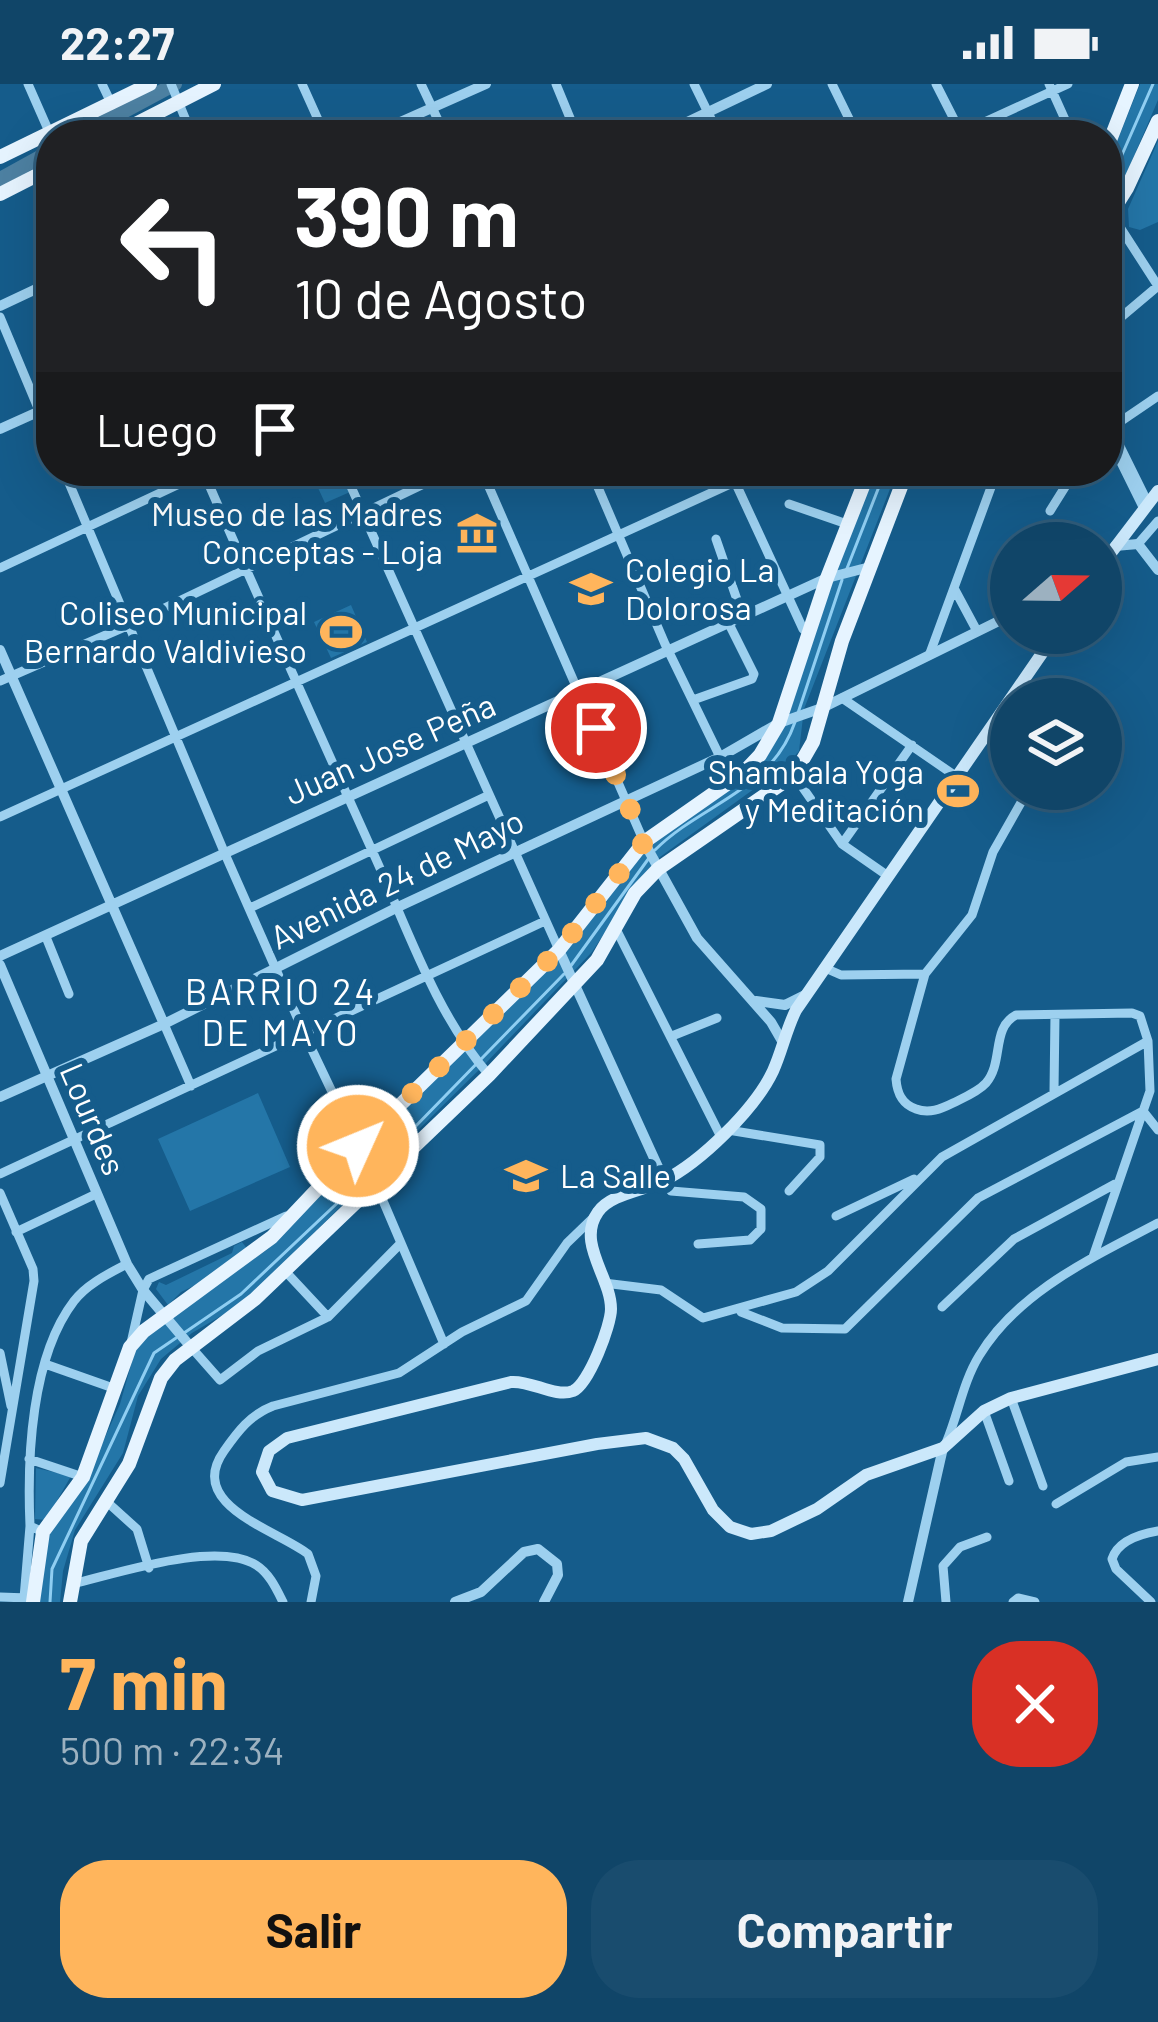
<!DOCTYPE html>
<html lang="es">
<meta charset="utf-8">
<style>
:root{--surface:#104568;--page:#194c6e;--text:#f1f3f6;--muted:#9cb1c0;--line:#305d7c;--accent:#ffb55c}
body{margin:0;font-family:Barlow,sans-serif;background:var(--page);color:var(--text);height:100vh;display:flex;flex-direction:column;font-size:45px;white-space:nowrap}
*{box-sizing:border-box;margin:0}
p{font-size:39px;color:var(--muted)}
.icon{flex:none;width:66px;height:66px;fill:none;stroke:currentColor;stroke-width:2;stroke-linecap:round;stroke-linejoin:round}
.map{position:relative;height:1518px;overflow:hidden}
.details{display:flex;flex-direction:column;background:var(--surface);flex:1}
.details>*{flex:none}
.banner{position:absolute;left:36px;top:36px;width:1086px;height:366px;border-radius:48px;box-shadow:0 12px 48px #0002,0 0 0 3px var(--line);background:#202124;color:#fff;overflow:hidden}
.needle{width:78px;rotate:70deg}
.fabs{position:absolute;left:990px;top:438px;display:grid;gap:24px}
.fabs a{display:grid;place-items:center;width:132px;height:132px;border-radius:50%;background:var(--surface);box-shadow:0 12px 48px #0002,0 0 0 3px var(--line);font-size:60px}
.pin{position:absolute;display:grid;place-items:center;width:102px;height:102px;color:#fff;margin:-51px;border:6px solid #fff;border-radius:50%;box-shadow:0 3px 12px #0007}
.me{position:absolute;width:132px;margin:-66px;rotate:46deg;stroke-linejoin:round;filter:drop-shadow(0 0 9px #0008)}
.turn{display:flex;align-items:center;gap:42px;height:252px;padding:0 60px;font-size:54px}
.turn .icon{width:156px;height:156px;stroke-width:2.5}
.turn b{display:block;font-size:84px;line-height:102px}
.then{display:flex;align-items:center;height:114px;padding:0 60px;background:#0003;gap:24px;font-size:45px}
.round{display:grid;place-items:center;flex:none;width:126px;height:126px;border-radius:48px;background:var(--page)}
.head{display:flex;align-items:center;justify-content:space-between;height:204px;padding:0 60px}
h1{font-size:72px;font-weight:700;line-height:90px;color:var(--accent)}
.cta{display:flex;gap:24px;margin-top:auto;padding:24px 60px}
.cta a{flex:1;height:138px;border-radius:48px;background:var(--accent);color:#111;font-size:48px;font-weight:700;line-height:138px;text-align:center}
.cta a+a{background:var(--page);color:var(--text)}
.status{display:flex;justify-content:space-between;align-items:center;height:84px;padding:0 60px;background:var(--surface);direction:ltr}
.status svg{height:33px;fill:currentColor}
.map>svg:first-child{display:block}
.green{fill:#2476a8}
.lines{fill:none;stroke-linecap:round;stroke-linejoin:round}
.stream{stroke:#8fcef2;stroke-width:3}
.river{stroke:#4d81a2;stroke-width:14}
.minor{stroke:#9dd0ef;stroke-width:9}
.tertiary{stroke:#9dd0ef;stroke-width:10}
.secondary{stroke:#cbe8fb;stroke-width:12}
.primary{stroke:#e6f4ff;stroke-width:14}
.route{stroke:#ffb55c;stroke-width:21;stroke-dasharray:0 37.8}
.labels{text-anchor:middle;stroke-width:12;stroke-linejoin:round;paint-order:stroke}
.poi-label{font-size:33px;fill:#fff;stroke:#155c8b;text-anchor:end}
.street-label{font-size:33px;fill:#fff;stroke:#155c8b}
.neighbourhood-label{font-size:36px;letter-spacing:3px;fill:#fff;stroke:#155c8b}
</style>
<div class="status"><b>22:27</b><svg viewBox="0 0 49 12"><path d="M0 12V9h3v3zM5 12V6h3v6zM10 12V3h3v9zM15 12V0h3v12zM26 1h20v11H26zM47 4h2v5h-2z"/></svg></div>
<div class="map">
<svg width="1158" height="1518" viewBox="0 0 1158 1518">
<rect width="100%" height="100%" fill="#155c8b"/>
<!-- green -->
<path class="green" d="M1140,0h18v16l-39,91 -12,15v-39z
M1158,57v81l-18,8 -11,-3 -1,-18z
M291,387h49l10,21 -25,11 -12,-26 -17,6z
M877,387h20l-93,238 -5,42 -12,14 -127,92 -21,23 -47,72 -106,111 -243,240 -51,30 -31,26 -23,37 -15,57 -48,77 -12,41 -3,31h-21l7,-60 14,-31 23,-25 37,-82 15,-53 18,-21 115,-81 163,-166 221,-243 99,-64 17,-24 78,-209z
M351,521l16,37 -36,16 -17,-36z
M258,1009l32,74 -100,44 -32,-72z
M242,1158l6,8 -38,28 -29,14 -13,13 -12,-16 3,-7 7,3 66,-32 2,-7z
M36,1384l35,8 -25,44 -11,-1z"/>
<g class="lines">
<!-- stream -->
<path class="stream" d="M1107,105l46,-105
M846,487l36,-92
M798,629l44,-133
M655,766c47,-47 116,-58 140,-128
M570,883l79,-109
M374,1085l190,-195
M184,1249l57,-39 126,-119
M50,1518l2,-33 102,-216 22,-15"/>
<!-- river -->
<path class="river" d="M80,51l95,-51
M0,95l51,-28"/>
<!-- minor -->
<path class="minor" d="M28,0l22,50
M102,0l10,21
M171,0l21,51
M302,0l23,51
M421,0l24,51
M556,0l21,51
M694,0l25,51
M832,0l25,51
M936,0l26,51
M1049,0l23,51
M956,51l112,-51
M1107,123l51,79
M0,233l51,122
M1107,245l51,-43
M1107,336l41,83
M1108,346l50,-34
M1107,350l37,75
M64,387l161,383 79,179 71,149 69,162
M203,387c56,129 114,257 172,386 33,73 61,157 114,218
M344,387l215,479
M482,387l162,371
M591,387l74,173 55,113
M730,387l73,158 6,5
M974,387l20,7
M789,420l58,20
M1050,427l25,-40
M716,455l27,78
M1138,460l20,-23
M0,484l207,-97
M955,506l22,41
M930,569l67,-182
M0,597l129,-56 322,-154
M842,614l115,79
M693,616l59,-21 2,-5 -25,-50
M998,633l13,34
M794,691l48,69 46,32
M1022,705l1,10 -30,53 -21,63 -47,59 -29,105c1,13 5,25 20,30 13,5 25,0 37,-6 10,-5 25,-11 33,-20 18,-21 5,-55 30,-68l116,-2 8,3 8,25 2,50 -57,166
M0,733l759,-346
M842,760l70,-99
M250,824l239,-113
M615,843l106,210
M46,853l23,57
M825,884l16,7 84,-1
M164,940l27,62
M672,952l45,-18
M1054,1007l1,-76
M1143,1027l15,19
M728,1046l92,15v12l-31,34
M0,1090l545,-253
M664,1096l7,11 73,6 17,12v20l-11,11 -52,4
M0,1109l33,76 1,12 -34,202
M836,1132l78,-37
M16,1148l80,-38
M285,1187l43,46
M604,1199l57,7 42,28 93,-26 32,-21 114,-114 206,-116
M942,1223l72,-68 101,-55
M741,1228l41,16 63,1 133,-131 165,-87
M131,1259l12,-53 6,-11 137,-63
M190,1262l30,34 38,-29 70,-34 72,-73
M0,1269l11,53
M45,1280l71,25
M1011,1314l32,88
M984,1327l25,70
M946,1359c12,-28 17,-61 33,-87 39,-65 115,-99 179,-133
M29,1375l54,18
M106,1417l31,28 12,39
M1056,1420l70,-42 32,-5
M43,1448l-13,-6c-3,-68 1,-169 44,-225 13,-17 34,-27 53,-37
M72,1500c44,-10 144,-44 184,-19 13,8 20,23 27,37
M0,1513l28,1
M24,1514l6,-72
M311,1518l5,-26 -8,-22c-30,-24 -123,-48 -84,-103 14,-20 26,-36 49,-45l126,-33 63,-41 64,-31 41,-58 28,-27
M946,1518l-3,-36 17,-19 27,-10
M1013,1518l5,-4 17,4
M1151,1518l-35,-33 -4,-10c6,-18 28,-25 46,-28"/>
<!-- tertiary -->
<path class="tertiary" d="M371,51l115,-51
M660,51l107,-51
M0,222l51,-24
M0,345l51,-23
M874,387l27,13
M1115,462l23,-2 20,26
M0,566l164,374
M644,758l53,96 74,84 11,19
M559,866l105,230
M0,872l827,-378 43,-11
M0,881l127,299 16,26 47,56
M756,917l29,4 20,-10
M0,1013l164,-73 234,-117 322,-150 59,-34 43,-15 189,-93
M455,1518l26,-10 43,-40 14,-3 19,15 1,11 -14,27
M908,1518l35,-154"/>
<!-- secondary -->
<path class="secondary" d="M1101,482l57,-75
M1056,549l-260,377c-10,20 -14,41 -23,61 -18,38 -72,91 -110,110 -18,9 -53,13 -65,31 -22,31 13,65 13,97 0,16 -22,75 -38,82 -18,7 -42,-11 -62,-9l-224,56 -18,13 -7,21 10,19 30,9 295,-56 49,-6 27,10 11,11 29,51 17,17 21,7 20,-3 46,-22 49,-34 77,-27 41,-37 27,-13 147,-39"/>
<!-- primary -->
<path class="primary" d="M114,51l100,-51
M1107,64l25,-64
M0,73l150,-73
M0,110l51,-26
M1107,136l20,-32 31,-67
M33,1518l10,-70 40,-55 47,-130 14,-16 128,-94 86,-91 201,-196 85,-108 100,-70 16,-17 19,-32 48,-145 42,-107
M70,1518l11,-61 48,-77 32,-86 14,-18 80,-61 234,-224 108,-115 38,-67 23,-24 136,-94 19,-33 29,-101 65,-170"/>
</g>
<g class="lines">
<!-- route -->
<path class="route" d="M358,1062l201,-196 85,-108 -48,-114"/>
</g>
<!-- icons -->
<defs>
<g id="museum-bare" transform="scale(3.24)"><path d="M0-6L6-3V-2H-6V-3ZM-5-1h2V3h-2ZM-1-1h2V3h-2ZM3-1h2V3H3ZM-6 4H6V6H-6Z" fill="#ffb55c" stroke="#155c8b" stroke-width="2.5" paint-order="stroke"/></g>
<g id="university-bare" transform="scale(3.24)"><path d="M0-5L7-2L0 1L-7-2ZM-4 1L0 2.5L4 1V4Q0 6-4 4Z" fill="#ffb55c" stroke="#155c8b" stroke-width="2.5" paint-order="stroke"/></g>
<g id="stadium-bare" transform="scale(3.24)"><path d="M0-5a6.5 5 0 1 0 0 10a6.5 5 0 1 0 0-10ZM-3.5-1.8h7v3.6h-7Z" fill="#ffb55c" stroke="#155c8b" stroke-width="2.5" paint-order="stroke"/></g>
</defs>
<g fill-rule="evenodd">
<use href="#museum-bare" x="477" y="449"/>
<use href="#university-bare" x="591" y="505"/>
<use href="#stadium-bare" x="341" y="548"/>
<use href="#stadium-bare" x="958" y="707"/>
<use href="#university-bare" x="526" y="1092"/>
</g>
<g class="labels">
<!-- poi labels -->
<g class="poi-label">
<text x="443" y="442">Museo de las Madres<tspan x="443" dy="38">Conceptas - Loja</tspan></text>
<text x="625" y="498" text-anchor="start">Colegio La<tspan x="625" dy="38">Dolorosa</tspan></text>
<text x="307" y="541">Coliseo Municipal<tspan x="307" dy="38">Bernardo Valdivieso</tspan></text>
<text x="924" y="700">Shambala Yoga<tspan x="924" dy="38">y Meditación</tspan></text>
<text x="560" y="1104" text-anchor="start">La Salle</text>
</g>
<!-- street labels -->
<g class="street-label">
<text transform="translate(390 665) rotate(-24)" y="12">Juan Jose Peña</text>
<text transform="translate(397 795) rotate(-26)" y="12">Avenida 24 de Mayo</text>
<text transform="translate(93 1035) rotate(67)" y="12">Lourdes</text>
</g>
<!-- neighbourhood labels -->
<g class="neighbourhood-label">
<text x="281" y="921">BARRIO 24<tspan x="281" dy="41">DE MAYO</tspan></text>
</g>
</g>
</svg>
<div class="fabs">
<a><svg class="needle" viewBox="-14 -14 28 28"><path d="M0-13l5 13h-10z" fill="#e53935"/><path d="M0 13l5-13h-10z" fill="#9cb1c0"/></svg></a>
<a><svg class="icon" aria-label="layers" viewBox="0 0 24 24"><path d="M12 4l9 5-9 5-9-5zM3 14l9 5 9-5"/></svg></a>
</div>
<div class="pin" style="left:596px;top:644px;background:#d93025"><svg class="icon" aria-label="arrive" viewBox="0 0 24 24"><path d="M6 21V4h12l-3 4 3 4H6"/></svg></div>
<svg class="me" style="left:358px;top:1062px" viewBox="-20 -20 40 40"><circle r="17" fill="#ffb55c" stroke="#fff" stroke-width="3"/><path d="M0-11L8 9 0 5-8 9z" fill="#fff"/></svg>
<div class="banner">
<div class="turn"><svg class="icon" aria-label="left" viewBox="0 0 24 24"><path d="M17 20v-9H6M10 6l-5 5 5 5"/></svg><div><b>390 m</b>10 de Agosto</div></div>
<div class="then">Luego<svg class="icon" aria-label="arrive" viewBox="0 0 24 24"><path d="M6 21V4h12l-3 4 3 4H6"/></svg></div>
</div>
</div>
<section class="details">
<div class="head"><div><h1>7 min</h1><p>500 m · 22:34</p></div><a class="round" style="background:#d93025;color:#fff"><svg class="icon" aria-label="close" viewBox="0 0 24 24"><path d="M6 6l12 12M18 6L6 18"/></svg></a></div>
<div class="cta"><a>Salir</a><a>Compartir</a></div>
</section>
